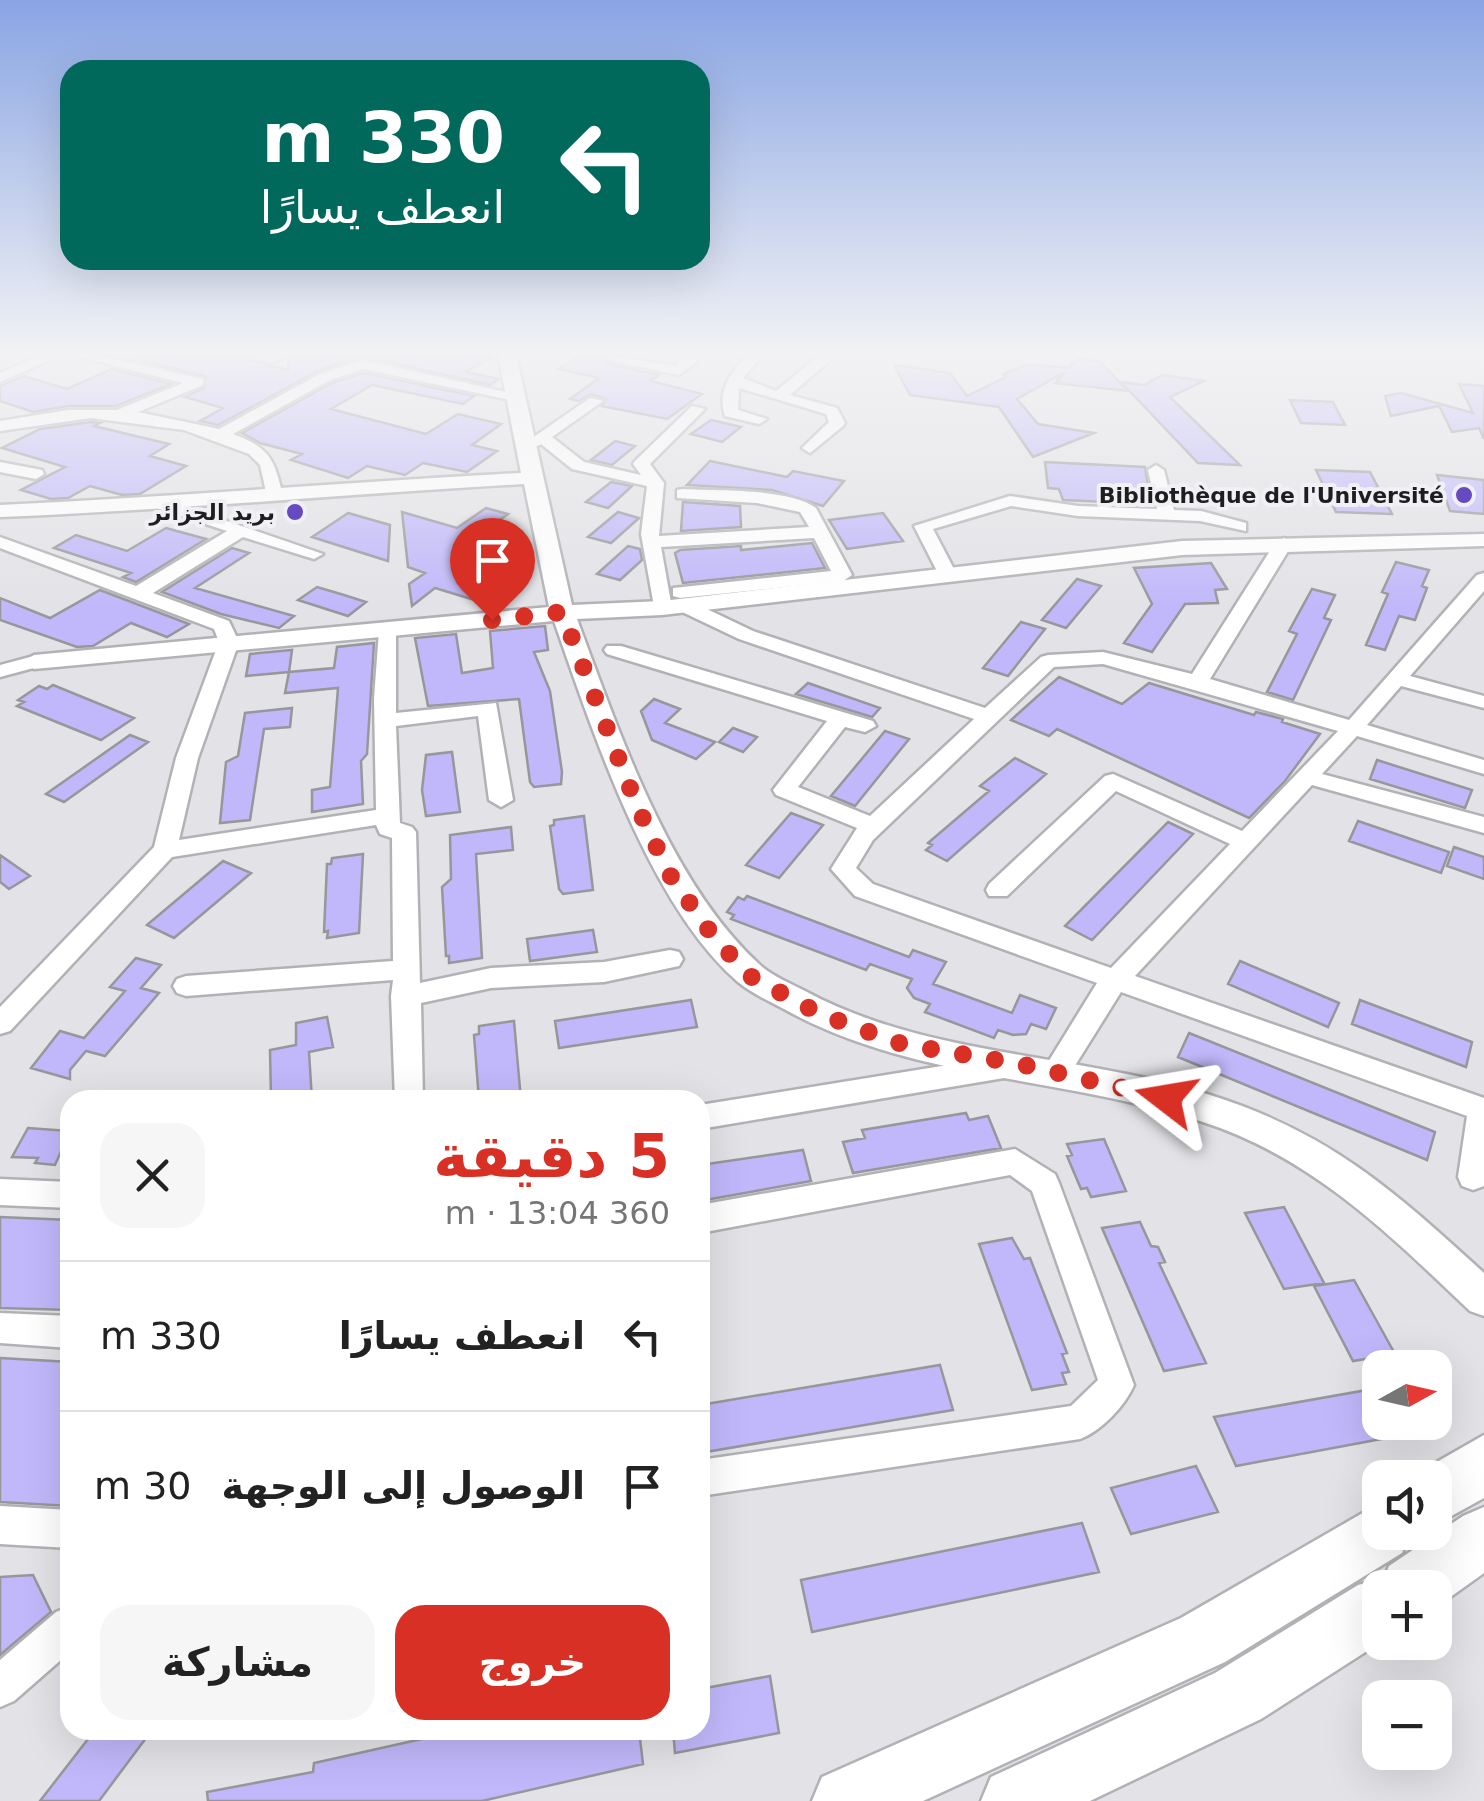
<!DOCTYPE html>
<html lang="ar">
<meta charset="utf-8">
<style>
:root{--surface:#fff;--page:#f6f6f6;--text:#222;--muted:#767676;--line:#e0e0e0;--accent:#d93025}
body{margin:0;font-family:"DejaVu Sans","Noto Sans Arabic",sans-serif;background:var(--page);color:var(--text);direction:rtl;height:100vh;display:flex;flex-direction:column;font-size:38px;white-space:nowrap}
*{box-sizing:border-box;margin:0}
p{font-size:32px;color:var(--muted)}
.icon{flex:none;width:55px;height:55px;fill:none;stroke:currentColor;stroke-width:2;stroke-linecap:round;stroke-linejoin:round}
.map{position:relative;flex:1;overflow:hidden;direction:ltr}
.side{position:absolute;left:60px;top:1090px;width:650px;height:650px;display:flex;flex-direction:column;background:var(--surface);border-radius:30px;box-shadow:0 10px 40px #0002;direction:rtl}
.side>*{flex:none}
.banner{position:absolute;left:60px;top:60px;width:650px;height:210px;border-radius:30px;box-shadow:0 10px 40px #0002;direction:rtl;background:#00695c;color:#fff;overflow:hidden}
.needle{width:65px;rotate:82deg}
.fabs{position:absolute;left:1362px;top:1350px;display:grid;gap:20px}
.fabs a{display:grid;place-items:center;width:90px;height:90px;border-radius:20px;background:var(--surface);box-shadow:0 10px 40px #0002;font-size:50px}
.pin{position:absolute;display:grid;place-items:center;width:85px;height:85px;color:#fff;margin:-102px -42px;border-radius:50% 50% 50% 0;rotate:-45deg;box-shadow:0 0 10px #0007}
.pin .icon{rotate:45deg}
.me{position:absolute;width:110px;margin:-55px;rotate:284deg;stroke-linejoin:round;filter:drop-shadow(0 0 8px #0008)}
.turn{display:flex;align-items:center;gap:35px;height:210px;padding:0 40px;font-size:45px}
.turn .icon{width:130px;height:130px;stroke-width:2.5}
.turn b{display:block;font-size:70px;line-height:85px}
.round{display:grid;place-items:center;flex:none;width:105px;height:105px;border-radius:30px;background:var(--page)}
.overview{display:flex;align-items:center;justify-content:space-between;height:170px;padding:0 40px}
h1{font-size:60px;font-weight:700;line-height:75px;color:var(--accent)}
.action{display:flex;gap:20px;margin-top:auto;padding:20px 40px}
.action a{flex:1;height:115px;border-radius:30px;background:var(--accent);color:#fff;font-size:40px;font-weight:700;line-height:115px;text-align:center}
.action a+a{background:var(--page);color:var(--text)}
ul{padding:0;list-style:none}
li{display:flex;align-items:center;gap:30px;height:150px;padding:0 40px;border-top:2px solid var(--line)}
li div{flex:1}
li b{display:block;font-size:38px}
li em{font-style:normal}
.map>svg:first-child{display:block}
.building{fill:#c0b8fa;stroke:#97969a;stroke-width:2.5}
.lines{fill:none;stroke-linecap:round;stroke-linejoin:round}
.minor-casing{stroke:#b2b1b5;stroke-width:5}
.tertiary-casing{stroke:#b2b1b5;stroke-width:5}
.primary-casing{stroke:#b2b1b5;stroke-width:5}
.minor{fill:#fff;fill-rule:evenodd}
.tertiary{fill:#fff;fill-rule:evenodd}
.primary{fill:#fff;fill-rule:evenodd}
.route{stroke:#d93025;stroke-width:18;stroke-dasharray:0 32.4}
.poi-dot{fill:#6749c2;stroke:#f1f0f4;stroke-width:4}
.labels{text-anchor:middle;stroke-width:8;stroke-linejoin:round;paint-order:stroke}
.far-poi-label{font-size:22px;font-weight:bold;fill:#1e1d1f;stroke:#f1f0f4;text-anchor:end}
</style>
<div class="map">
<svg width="1484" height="1801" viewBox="0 0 1484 1801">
<rect width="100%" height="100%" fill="#e3e3e7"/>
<!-- building -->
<path class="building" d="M143,355h86l59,15 1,-15h205l-28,17 33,7 -9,6 -128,-29 -44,15 -100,54 -18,-4 23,-13 -38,-11 19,-9 2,-11 -72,-18z
M580,355h24l3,9 52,11 -8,6 51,13 -35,25 -65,-13 4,-7 -15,-5 -12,7 -9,-2 29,-21 -40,-9z
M1078,358l22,4 28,29 -73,-8 10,-11 -48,27 21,25 56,9 -61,24 -34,-50 -89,-12 -16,-30 56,8 17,23 39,-19 -3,-3 26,-10 40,4z
M112,369l59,15 -55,22h-48l-35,6 -33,-11v-15l24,-10 43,13z
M364,373l110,23 -11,8 -91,-19 -41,24 95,25 32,-20 43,10 -29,21 25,6 -30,21 -44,-9 -18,12 -38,-9 -19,12 -57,-18 11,-6 -42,-11 -18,-10 90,-50z
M1162,375l42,6 -34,16 70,68 -42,-2 -77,-81 23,3z
M1459,384l25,2v53l-5,-11 -27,4 -13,-26 -48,10 -6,-20 16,-3 72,20z
M1290,400l43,2 12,23 -44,-2z
M711,420l30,7 -19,15 -31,-8z
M91,422l9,1 -6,3 75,18 -19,12 36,10 -46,28 -18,1 -32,-9 -22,12 -17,1 -30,-9 44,-23 -63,-19 38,-19z
M615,441l20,5 -23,19 -21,-5z
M710,461l77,16 6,-6 51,10 -21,25 -51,-16 -85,-5z
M1045,462l100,5 6,37 -88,-4 -4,-11 -11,-1z
M1316,470l54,2 22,42 -56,-2z
M1437,475l47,5v34l-34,-3z
M611,482l21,4 -24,22 -22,-6z
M683,502l57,4 1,21 -60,4z
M486,508l22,6 -46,32 15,4 -12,9 48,12 -35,30 -43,-13 -23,18 -3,-22 16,-11 -17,-6 -6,-55 55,16z
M618,512l21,6 -28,25 -23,-6z
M348,513l42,12 -2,36 -76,-24z
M883,513l20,28 -56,8 -18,-29z
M166,528l40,11 -70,43 -13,-5 8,-4 -77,-25 22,-13 51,16z
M812,543l13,25 -142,15 -8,-30 5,-3 61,-4v4z
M628,546l12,3 2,11 -22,20 -23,-6z
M232,548l17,5 -54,35 99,28 -15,12 -58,-14 -59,-22z
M1396,562l33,8 -7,16 5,2 -12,32 -16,-4 -14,34 -19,-5 22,-51 -6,-2z
M1211,563l16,26 -12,1 3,13 -33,1 -33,48 -28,-9 28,-39 -18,-36z
M1077,579l24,7 -35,42 -24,-8z
M317,587l27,8 22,7 -18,14 -50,-16z
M1312,589l23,6 -11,23 7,2 -38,80 -26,-8 30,-58 -8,-3z
M100,590l89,34 -22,13 -36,-14 -38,23 -16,1 -77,-27v-22l50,20z
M1021,622l24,7 -37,47 -25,-8z
M545,626l3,24 -14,2 16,39 12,81 -1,12 -27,3 -4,-5 -11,-83 -91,7 -13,-68 41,-4 6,39 31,-5 -3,-37z
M374,643l-7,111 -6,7 2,43 -51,8v-22l18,-3 8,-99 -53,5 4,-21 45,-4 3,-21z
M292,650l-3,22 -43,4 4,-22z
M1059,677l63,27 27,-21 105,32 2,-3 27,7 -1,3 38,12 -35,47 -36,37 -192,-89 -8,7 -38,-16z
M808,683l72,25 -8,9 -76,-23z
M53,685l81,33 -33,22 -84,-34 7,-4 -6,-2 21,-14 8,3z
M654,699l26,10 -15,14 50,19 -19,17 -44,-19 -11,-29z
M292,708l-2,19 -26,2 -14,91 -30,3 6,-61 12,-6 7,-43z
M733,728l24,9 -14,15 -24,-10z
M885,731l24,8 -54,67 -24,-10z
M130,735l18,7 -84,60 -18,-8z
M452,752l8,60 -34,4 -4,-26 4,-35z
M1015,758l31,16 -99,87 -21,-11 6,-5 -4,-2 61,-52 -9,-5z
M1377,760l95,30 -7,18 -95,-29z
M791,813l32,12 -44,53 -33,-13z
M584,816l9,74 -30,4 -4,-5 -9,-63 4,-1v-5z
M1358,821l91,31 -8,21 -92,-32z
M1168,822l25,12 -101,106 -27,-14z
M511,827l2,23 -37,4 6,104 -33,5v-7h-3l-4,-69 9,-8 -1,-44z
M1454,847l30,10v22l-37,-13z
M363,854l-4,79 -32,5 1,-7 -4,1 3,-68h4l1,-6z
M0,855l30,21 -21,13 -9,-7z
M223,861l28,12 -77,65 -27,-13z
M747,896l162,61 4,-7 33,12 -13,22 79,29 8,-18 36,13 -10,21 -15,-5 -5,10 -13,1 -15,-5 -4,8 -69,-26 5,-8 -16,-6 -7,-10 5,-9 -42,-15 -4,6 -135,-51 3,-4 -7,-3 11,-15 6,3z
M593,930l4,22 -67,9 -3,-22z
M136,958l25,7 -20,23 18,5 -54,63 -19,-5 -16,19v9l-39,-11 29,-37 24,7 41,-47 -15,-4z
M1240,961l99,42 -11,24 -100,-43z
M691,1000l6,27 -138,21 -4,-27z
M1360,1000l112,42 -6,25 -114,-43z
M327,1017l6,30 -24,5 3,48h-41l-1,-50 26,-5v-22z
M514,1021l7,79h-42l-5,-65 5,-1v-8z
M1189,1033l246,99 -8,28 -249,-103z
M966,1113l3,7 19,-4 13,32 -148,25 -10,-31 22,-4 -3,-8z
M28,1128l42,3 -15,34 -20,-2 3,-5 -26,-1z
M1104,1139l22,52 -35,6 -4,-9 -6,1 -14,-33 5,-1 -5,-11z
M803,1150l8,31 -111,20v-36z
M1284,1207l40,76 -40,6 -39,-76z
M0,1217l70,3v90l-70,-2z
M1140,1222l11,24 7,1 7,15 -6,1 47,100 -42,8 -62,-143z
M1012,1238l12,21 6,-1 37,95 -5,1 7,18 -7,1 4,11 -34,6 -53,-146z
M1354,1280l41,74 -42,7 -39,-75z
M0,1358l70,4v144l-70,-4z
M940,1365l13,45 -253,43v-48z
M1367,1390l13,32h4l8,15 -156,29 -22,-49z
M1196,1466l22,46 -87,22 -20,-46z
M1082,1523l17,49 -287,60 -11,-52z
M33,1575l18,37 -51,43v-78z
M770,1676l9,57 -104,20 -2,-23h27v-41z
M95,1730h57l-53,71h-59z
M462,1730h177l4,34 -161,37h-274l-1,-9 106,-20 1,-9z"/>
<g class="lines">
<!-- minor casing -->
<g class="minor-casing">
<path id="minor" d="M42,355h19l-61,27v-9z
M73,355h25l105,24v6l-65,27 81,17 101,-55 43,-14 160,36 -8,5 -151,-32 -34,11 -97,54c35,13 41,24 49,58l-8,5 -8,-5 -6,-27 -11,-11 -65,-24 -93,-12 -91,13v-10l68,-11h49l66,-27z
M250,355h23l7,4 -7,4z
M607,355l69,11 7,-11h14v7l-18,13 -71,-15z
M748,355h15l-20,23 33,13 44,-36h16l-46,40 47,13 8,15 -2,3 -33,27 -8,-5 27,-26 -3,-8 -87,-26 -1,22 29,9 -8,5 -34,-8c-8,-25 5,-44 23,-61z
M590,398l13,3 -51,36 32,25 57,13 -8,-11 2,-3 57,-55 13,3 -55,55 14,19 -5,53 150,-9 -9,-15 -43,-9 -80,-5v-8l6,-1c34,2 106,-1 133,19l36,67 -9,6 -163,17 -7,-2v-8l158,-17 -17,-33 -153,9 11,61 -3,4h-14l-14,-78 6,-48 -75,-17 -31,-25 -11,6 -8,-5z
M0,462l42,8 2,4 -8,5 -36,-7z
M1156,465l8,5 10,40 27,1 45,12v8l-46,-10 -122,-5 -67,-10 -78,23 24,46 -9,6 -9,-6 -25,-49 96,-30 68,10 79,3 -9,-39z
M163,499l160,55 -9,5 -71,-22 -90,56 76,28 10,21 -41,116 -19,82 197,-30 -2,-112 5,-67 3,-4h14v86l100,-10 17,97 -12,7 -12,-7 -11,-84 -82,10 4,97 12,4 4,5 4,151 71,-15 113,-6 66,-12 9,2 4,7 -4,7 -75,16 -113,6 -70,15 2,97h-28l-4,-104 2,-16 -207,16 -9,-3 -4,-7 4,-7 9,-3 207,-15 -1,-123 -12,-4 -4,-9 -204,32 -162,174 -10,3v-27l154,-160 22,-89 43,-116 -5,-13 -214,-81v-11l136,49 91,-55 -70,-23v-8z
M1284,538l9,5 -83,136 139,41 128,-145 7,-2v18l-74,85 74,20v12l-83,-22 -34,39 117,35v14l-127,-38 -35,38 162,43v16l-172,-48 -177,191 349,122v88l-11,4 -11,-4 -4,-9 9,-61 -346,-124 -55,88 -10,3 -10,-3 -4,-8 55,-89 -242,-87 -24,-27 26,-41 -81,-33 -3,-5 54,-69 -220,-67 -3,-4 3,-4h14l252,75 3,5 -11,6 -20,-5 -47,60 72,29 104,-97 -235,-80 -63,-30v-8h14l63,30 232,77 56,-51 7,-2 55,-3 89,22 83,-131zM1103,664l235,67 -96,100 -129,-57 -8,2 -116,108 -3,6 3,6h18l109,-105 114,53 -119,124 -238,-84 -17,-16 17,-28 181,-173z
M34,656l10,6 -3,4 -41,11v-12z
M1010,1055l10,3 4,8 -4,8 -10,3 -310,52v-24z
M1015,1149l40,25 4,9 75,202c-9,21 -33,46 -54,54l-380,57v-36l371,-54 27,-26 -66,-189 -22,-16 -310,58v-28z
M0,1179l70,3v26l-70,-3z
M0,1313l70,3v32l-70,-5z
M0,1506l70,4v38l-70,-4z
M70,1606v46l-56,49 -14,6v-47l56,-48z"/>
</g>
<!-- tertiary casing -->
<g class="tertiary-casing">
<path id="tertiary" d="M498,355h18l56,250 90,-4 520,-60 302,-7v12l-302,9 -520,60 -85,4c42,113 93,264 182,345 12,12 31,19 46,27 122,66 270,62 402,103 122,38 185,95 277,179v43l-14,-5c-82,-78 -159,-155 -270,-190 -136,-44 -289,-41 -416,-112 -15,-8 -33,-16 -46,-27 -89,-77 -145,-250 -184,-361l-520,48 -12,-7 12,-7 515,-48 -25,-123c-175,10 -349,26 -524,33v-12c174,-8 347,-23 521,-32z"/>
</g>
<!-- primary casing -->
<g class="primary-casing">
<path id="primary" d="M1484,1435v63l-49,27v-47l-21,-3z
M1380,1503v29h31l-9,21 -177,109 -302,139h-111l10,-24 359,-159z
M1484,1507v66l-49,35v-20h-55l1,54 -120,77 -171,82h-109l10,-24 224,-104 143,-88 26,-7 5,-12 74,-50z"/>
</g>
<!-- minor -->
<use href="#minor" class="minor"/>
<!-- tertiary -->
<use href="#tertiary" class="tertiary"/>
<!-- primary -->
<use href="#primary" class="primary"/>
</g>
<!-- sky -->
<linearGradient id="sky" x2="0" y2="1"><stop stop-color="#89a5e4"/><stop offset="0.58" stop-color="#f2f2f4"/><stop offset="1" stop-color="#f2f2f4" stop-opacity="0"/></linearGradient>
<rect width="1484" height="607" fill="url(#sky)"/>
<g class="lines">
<!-- route -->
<path class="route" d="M492,620l70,-8 75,194 33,69 43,61 37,40 70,38 82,30 118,20 146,34"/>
</g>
<!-- markers -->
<g class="poi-dot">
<circle cx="1464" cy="495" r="10"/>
<circle cx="295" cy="512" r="10"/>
</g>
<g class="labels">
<!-- far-poi labels -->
<g class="far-poi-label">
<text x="1444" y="503">Bibliothèque de l'Université</text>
<text x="275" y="520">بريد الجزائر</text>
</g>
</g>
</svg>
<div class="fabs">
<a><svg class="needle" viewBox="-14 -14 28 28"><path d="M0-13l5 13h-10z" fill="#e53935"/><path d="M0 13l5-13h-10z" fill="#767676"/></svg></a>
<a><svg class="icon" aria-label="sound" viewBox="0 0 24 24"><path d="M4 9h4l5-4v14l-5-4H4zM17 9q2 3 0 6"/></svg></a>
<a>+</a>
<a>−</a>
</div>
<div class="pin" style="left:492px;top:620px;background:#d93025"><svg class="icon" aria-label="arrive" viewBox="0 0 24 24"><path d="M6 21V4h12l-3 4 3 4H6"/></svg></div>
<svg class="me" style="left:1166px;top:1098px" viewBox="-20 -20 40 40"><path d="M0-17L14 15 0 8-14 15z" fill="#d93025" stroke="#fff" stroke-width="4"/></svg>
<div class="banner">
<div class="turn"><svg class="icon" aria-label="left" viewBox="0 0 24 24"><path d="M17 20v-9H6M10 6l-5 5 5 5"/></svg><div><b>330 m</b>انعطف يسارًا</div></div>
</div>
<section class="side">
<div class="overview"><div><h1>5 دقيقة</h1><p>360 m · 13:04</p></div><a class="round"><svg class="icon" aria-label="close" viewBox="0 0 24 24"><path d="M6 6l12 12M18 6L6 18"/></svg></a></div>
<ul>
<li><svg class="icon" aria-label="left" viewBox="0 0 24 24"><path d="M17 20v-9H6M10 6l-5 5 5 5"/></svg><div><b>انعطف يسارًا</b></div><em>330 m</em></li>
<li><svg class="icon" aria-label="arrive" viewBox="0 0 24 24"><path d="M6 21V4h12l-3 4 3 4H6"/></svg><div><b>الوصول إلى الوجهة</b></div><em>30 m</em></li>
</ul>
<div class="action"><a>خروج</a><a>مشاركة</a></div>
</section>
</div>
